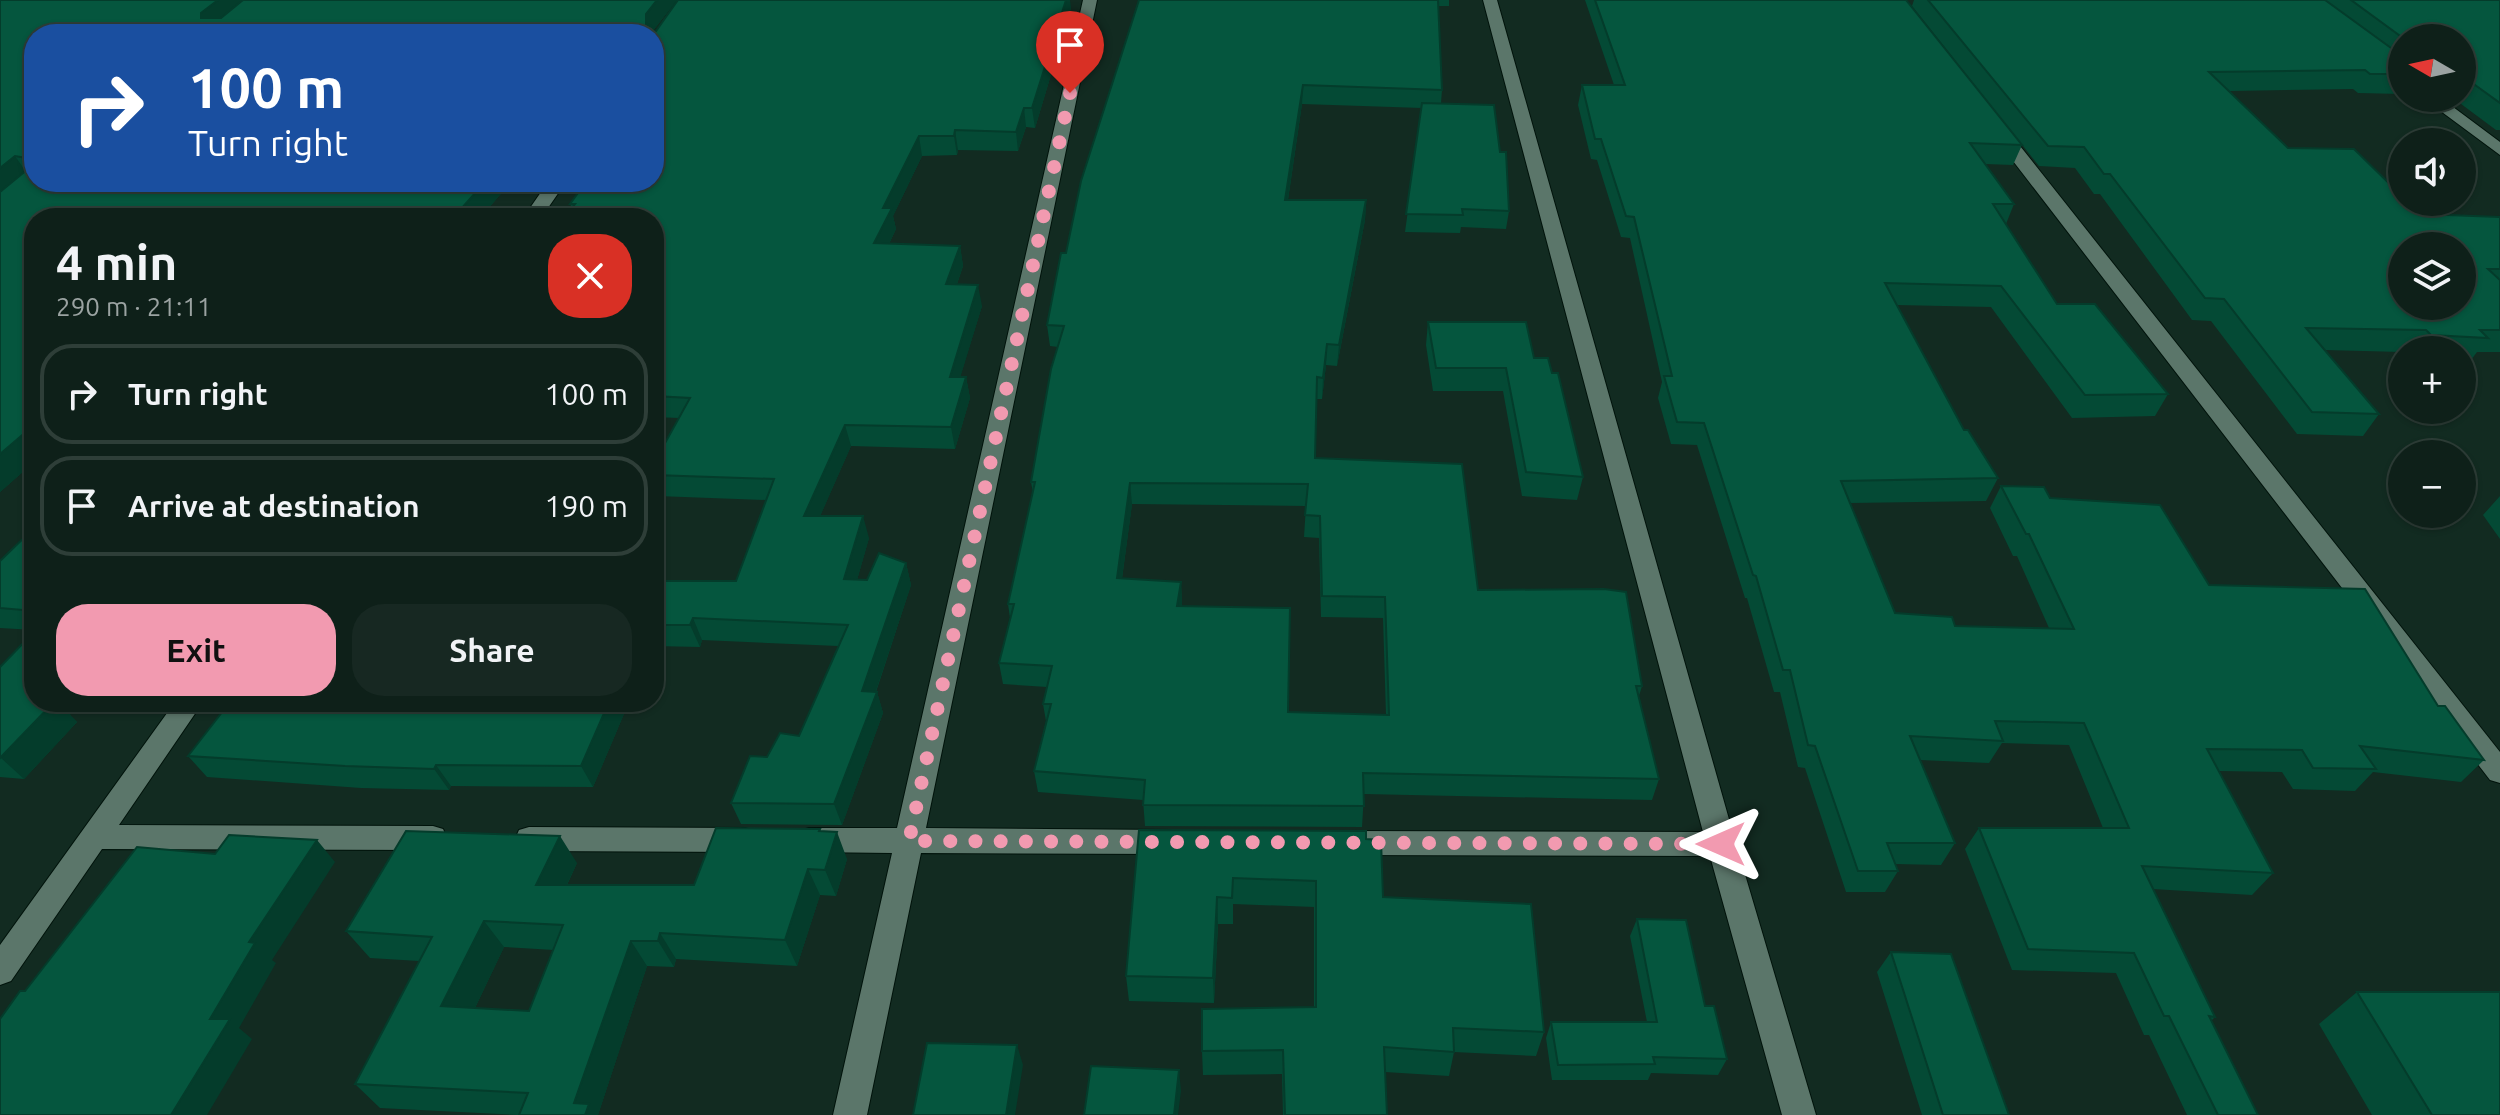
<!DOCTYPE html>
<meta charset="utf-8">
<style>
:root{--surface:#0e2019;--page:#172822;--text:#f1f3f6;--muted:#9ba3a2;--line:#2e3e38;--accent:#f29ab0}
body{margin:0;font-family:Ubuntu,sans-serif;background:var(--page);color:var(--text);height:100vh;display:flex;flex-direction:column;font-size:30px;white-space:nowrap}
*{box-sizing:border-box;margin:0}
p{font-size:26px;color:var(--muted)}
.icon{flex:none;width:44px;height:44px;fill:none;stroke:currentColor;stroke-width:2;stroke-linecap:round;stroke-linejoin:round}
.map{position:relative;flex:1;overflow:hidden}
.side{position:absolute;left:24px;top:208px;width:640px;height:504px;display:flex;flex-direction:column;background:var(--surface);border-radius:32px;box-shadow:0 2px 6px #0004,0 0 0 2px var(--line)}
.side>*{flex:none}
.top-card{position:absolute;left:24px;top:24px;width:640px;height:168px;border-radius:32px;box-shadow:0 2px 6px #0004,0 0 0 2px var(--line);background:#1a4fa0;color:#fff;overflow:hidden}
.needle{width:52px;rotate:279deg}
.fabs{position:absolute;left:2388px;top:24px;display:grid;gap:16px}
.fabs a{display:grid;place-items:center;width:88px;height:88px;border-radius:50%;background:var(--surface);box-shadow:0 2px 6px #0004,0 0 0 2px var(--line);font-size:40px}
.pin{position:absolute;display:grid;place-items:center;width:68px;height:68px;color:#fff;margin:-82px -34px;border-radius:50% 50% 50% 0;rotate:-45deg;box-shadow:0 0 8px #0007}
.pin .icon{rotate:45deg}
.me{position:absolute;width:88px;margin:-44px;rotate:270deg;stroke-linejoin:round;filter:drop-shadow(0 0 6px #0008)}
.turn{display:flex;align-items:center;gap:28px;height:168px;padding:0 32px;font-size:36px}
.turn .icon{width:104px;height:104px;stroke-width:2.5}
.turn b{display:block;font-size:56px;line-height:68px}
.round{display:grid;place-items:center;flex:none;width:84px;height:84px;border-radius:32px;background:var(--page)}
.headline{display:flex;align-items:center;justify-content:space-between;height:136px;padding:0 32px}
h1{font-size:48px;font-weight:700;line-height:60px}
.primary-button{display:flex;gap:16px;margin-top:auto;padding:16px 32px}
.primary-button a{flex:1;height:92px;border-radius:32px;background:var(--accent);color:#111;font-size:32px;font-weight:700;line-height:92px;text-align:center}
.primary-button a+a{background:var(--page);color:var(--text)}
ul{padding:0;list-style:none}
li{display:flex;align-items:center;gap:24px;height:100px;margin:0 16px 12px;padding:0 16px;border:4px solid var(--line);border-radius:32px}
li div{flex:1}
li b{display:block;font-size:30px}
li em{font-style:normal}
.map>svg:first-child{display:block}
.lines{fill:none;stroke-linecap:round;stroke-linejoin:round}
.street-casing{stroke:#00130b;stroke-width:2}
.street{fill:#5b766a;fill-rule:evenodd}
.wall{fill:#044a35;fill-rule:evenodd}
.shaded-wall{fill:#043c2b}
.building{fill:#05563e;stroke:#043c2b;stroke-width:2;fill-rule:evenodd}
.route{stroke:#f29ab0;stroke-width:14;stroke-dasharray:0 25.2}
</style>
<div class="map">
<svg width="2500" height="1115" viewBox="0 0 2500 1115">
<rect width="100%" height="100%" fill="#122b21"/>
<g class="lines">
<!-- street casing -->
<g class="street-casing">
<path id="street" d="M1083,0h14l-171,828 243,2 10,3 5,9 -5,9 -10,3 -248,-1 -54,262h-34l59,-262 -83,-1 -10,-3 -4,-9 4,-9 10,-3h88z
M1483,0h14l239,844 80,271h-34l-72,-259 -361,-1 -10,-3 -5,-9 5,-9 10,-3 354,1z
M2423,98h18l59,44v13z
M1999,126l6,1 495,625v31l-10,-3 -497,-645 -2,-4 2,-4z
M548,182h18l-25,36h-18z
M175,702h28l-84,123 314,1 10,3 4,9 -4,9 -10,3 -331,-1 -91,132 -11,4v-40z
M529,827l216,1 10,3 4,9 -4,9 -10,3 -216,-1 -10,-3 -4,-9 4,-9z"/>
</g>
<!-- street -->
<use href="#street" class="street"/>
</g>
<!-- wall -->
<path class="wall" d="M0,0h677l-25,32 419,-24 -36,120 -9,-1 -8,24 -60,-1 -1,5 -35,1 -29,60 3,13 -7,15 71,2 3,20 -6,18 25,22 -22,71h6l4,21 -15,51 -104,-3 -31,70 49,22 -12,42h10l39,-17 5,22 -35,107h1l6,21 -41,112 -101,-1 -10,-21 36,-46 32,-21 39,-90 -136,-6 -2,7 -46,-1v-65h82l30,-81 -109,-4 -3,-7v-26l25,-45 -25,-1v-199l-82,-10 -2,-4 84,-22v-148l-620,148h477l-31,36h-446v244l-34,30z
M1139,0h310v6h-11l4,84 -1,13 59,49 9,59 -3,18 -45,-2 -1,6 -55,-1 17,-124 -120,-4 -14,96h78l-1,20 -28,146 -11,-1 -4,34h-6l-1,59 163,132 164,96 -3,10 20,83 -7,21 -288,-6 -2,33 -217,-1 -2,-26 -105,-8 -4,-21 12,-50 -3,-17 4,-17 -44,-3 -4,-21 11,-45 -2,-14 25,-111 -2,-11 27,-135 -8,-1 -3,-21 19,-72zM1132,504l174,2 -2,31 15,1 2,79 62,1 3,97 -98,-3 -106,-106 -1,-24 -59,-3z
M1585,0h321l116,145 -9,20 -28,-1 29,40 -8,20 51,80 111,90 -13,22 -83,2 -81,-111 -95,-2 68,125 34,48 -12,23 -136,2 45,110 60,13 94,2 -32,-72h-4l-23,-48 11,-22 49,12 159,87 229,121 46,54 -23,22 -88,-10 -18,19 -62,-2 -11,-17 -63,-1 54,102 -21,22 -99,-6 62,128 -4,4 47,94h-71l-38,-80h-5l-28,-62 -104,-3 -47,-121 14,-21h124l-34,-83 -67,-2 -13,20 -69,-3 35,83 -14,22 -46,-1 3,7 -13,21h-39l-41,-124 -7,-1 -18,-75h-6l-27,-94h-2l-48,-153 -26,-1 -13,-46 4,-16 -32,-144 -9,-1 -24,-77 -6,-1 -13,-54 4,-20h32z
M1914,0h586v130h-4l-43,-32h9v-60h-60v56l-44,-1 -5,-4 -124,2 59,57 133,66 79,3v135h-23l-6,8 -9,-1v-9h-60v2l-77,-2 54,64 -16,22 -66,-2 -86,-113 -19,-1 -92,-126h-6l-19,-26 -36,-2 -127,-160z
M1428,322l106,36 49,119 -6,23 -55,-4 -19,-105h-70l-7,-46z
M2500,496v43l-17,-24z
M34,528v102l-34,-2v-67z
M0,667l70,48 7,7 -53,57 -24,-2z
M629,702l-36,85 -142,-1 -2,4 -88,-2 -154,-11 -19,-21z
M1139,830l227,9 17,58 161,135 -8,24 -82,-4 -5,24 -64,-4 2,43h-104l-1,-41 -79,1 -1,-24 112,-44v-100l-81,-3v20h-15l-4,79 -85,-2 -3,-25z
M821,831l26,28 -11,37 -16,-1 -23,71 -121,-7 -2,8 -27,-1 -49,149h-79l-139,-7 -25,-24 64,-123 -49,-3 -24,-27 231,-68 -10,22h127zM504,947l50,3 -25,61 -54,-3z
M1637,919l68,87 22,53 -9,16 -67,-2 -3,7h-96l-6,-42 5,-16h96l-17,-86z
M1891,952l118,163h-87l-45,-143z
M2357,992l143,123h-128l-53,-91z"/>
<!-- shaded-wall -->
<path class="shaded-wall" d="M218,0h31l-38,32 -10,-14v-5z
M657,0h20l-25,32 -5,2 -1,-20z
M1066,0h4l1,8 -36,120 -3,-20z
M1303,85l-1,19 -17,116v-20z
M1024,108l2,19 -8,24 -2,-19z
M955,130l3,20 -1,5 -3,-19z
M919,136l3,20 -29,60 3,13 -17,35 -5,-21 9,-35z
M15,156l14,20 -29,23v-31z
M485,182h26l-31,36h-27z
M1366,200l-1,20 -28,146 2,-21z
M960,246l3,20 -13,39 -4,-21z
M978,285l4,21 -28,92 -4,-21z
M1327,344l-1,21 -4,34 1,-21z
M966,377l4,21 -15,51 -4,-22z
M845,425l6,21 -40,91 -7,-21z
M27,431l7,8v23l-34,30v-38z
M1130,483l2,21 -13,96 -2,-22z
M863,516l6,22 -18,63 -7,-22z
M906,563l5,22 -42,127 -7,-21z
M1181,582l1,22 -4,24 -1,-22z
M693,618l9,22 -2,7 -10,-22z
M877,692l6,21 -41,112 -8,-21z
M47,702h35l-12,13 7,7 -53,57 -23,-21z
M609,702h20l-36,85 -12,-21z
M436,765l15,21 -2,4 -15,-21z
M820,829l10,25 7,-22 10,27 -11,37 -11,-26 -6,-39z
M560,836l17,27 -23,49 -18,-27z
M317,840l18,22 -63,98 4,3 -37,65 13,11 -45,76h-36l39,-96 39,-77z
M808,869l12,26 -23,71 -12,-26z
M1217,897l1,27 -4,79 -1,-25z
M484,921l20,26 -40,84 -23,-25z
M660,933l16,26 -2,8 -16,-26z
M631,941l16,25 -49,149h-14l-10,-12z
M1017,1045l6,20 -8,50h-9z
M1179,1070l2,21 -3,24h-4z"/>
<!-- building -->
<path class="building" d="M0,0h218l-17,13v5h20l22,-18h414l-11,14v19l10,-2 22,-31h388l-34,108h-8l-8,24 -61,-2 -1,6h-35l-36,72h9l-18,35 86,3 -14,38 32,1 -28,92h16l-15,50 -106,-2 -41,91h59l-19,63 23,1 12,-27 27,10 -44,128 15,1 -43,112 -103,-1 19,-47 17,1 13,-24 19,3 49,-111 -155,-7 -3,7h-36v-44h82l38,-102 -120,-4v-12l36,-65 -36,-2v-178h-90l11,-14h-5l16,-22h68v-148h-620v130l-2,-5 -17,-3 -15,12z
M1139,0h299l4,90 -139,-5 -18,115h81l-27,145 -12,-1 -4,34 -6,-1 -2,81 147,6 16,126 126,-1 22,3 16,94h-6l23,93 -296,-6 1,33 -221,-1 2,-25 -111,-9 17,-67h-8l9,-38 -53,-3 15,-59h-6l27,-122h-4l20,-113 13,-43 -17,-1 14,-72h5l15,-72zM1130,483l178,1 -3,31 15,1 2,80 63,1 4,118 -101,-3 2,-104 -113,-2 4,-24 -64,-4z
M1595,0h311l116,145 -52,-2 44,61h-21l64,100h38l73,90 -83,1 -84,-109 -116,-3 79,147h4l30,48 -157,3 54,132 57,4 3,9 119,3 -45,-95h-3l-25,-48 43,1 6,11 110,7 49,80 156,4 73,117h7l39,54 -124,-14 16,23 -63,-1 -11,-18 -95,-1 66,124 -131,-7 73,151 -6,-1 49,99h-40l-49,-99h-5l-30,-63 -106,-4 -49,-121h150l-45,-105 -89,-2 8,20 -93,-5 45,107h-68l11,28h-40l-43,-125 -7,-1 -18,-75h-7l-27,-94 -3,-1 -49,-152 -27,-1 -13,-46h8l-38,-159 -8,-1 -25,-77h-6l-13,-54h43z
M1928,0h397l77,56v18h-32l-5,-4 -156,2 79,76 66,1 48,47v6h6l13,12 79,3v52h-12l12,11v50h-20l8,8 -57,-3 -5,-5 -120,-2 73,86 -67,-2 -88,-113 -19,-1 -95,-124h-6l-20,-27 -36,-1zM2402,246h60v60h-60z
M2351,0h149v103l-36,-26 -2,-1v-38h-59z
M1422,103l72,2 6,47h6l3,59 -47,-2 1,6 -57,-1z
M34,164v18h451l-32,36h-419v213h-7l-27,23v-262z
M1428,322h98l8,36h14l4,15h6l25,104 -57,-5 -20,-104h-70z
M34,528v83l-34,-3v-47z
M34,632v70h20l-54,56v-91z
M230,702h379l-28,64 -145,-1 -2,4 -89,-3 -157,-10z
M716,828l104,1 -1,2 18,1 -12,38 -17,-1 -23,71 -125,-7 -2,8h-27l-57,162 15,1 -4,11h-66l9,-22 -173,-9 77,-147 -86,-6 60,-100 154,5 -24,49h158zM484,921l79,4 -34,86 -88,-5z
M1139,830l227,1v8l15,1 2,57 148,7 13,128 -91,-4 1,24 -70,-5 3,68h-102l-2,-65 -81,1v-42l114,-2v-126l-83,-3 -1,20 -15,-1 -4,81 -87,-2z
M229,835l88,5 -68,102 6,1 -45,76h20l-59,96h-171v-96l20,-28h5l112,-144 78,7z
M1637,919l49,1 19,86h9l13,53 -74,-2 2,7 -97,1 -7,-43h106z
M1891,952l60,2 58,161h-66z
M2357,992h143v123h-68z
M927,1043l90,2 -11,70h-93z
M1091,1066l88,4 -5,45h-90z"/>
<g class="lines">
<!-- route -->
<path class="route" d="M1070,93l-161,748 812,3"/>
</g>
</svg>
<div class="fabs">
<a><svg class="needle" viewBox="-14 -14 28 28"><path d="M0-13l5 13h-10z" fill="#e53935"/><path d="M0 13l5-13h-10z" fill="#9ba3a2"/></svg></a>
<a><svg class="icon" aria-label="sound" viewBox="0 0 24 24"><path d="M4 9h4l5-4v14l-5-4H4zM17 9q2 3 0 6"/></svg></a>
<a><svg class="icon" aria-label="layers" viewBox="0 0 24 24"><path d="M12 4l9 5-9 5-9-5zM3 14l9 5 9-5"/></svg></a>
<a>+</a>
<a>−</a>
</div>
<div class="pin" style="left:1070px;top:93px;background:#d93025"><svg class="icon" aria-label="arrive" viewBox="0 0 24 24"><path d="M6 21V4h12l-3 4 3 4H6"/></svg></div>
<svg class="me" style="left:1721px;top:844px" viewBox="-20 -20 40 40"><path d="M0-17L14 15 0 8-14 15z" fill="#f29ab0" stroke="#fff" stroke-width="4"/></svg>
<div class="top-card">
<div class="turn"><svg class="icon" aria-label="right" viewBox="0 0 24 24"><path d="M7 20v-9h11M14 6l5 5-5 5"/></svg><div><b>100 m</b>Turn right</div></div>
</div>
<section class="side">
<div class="headline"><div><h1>4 min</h1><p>290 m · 21:11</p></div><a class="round" style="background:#d93025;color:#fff"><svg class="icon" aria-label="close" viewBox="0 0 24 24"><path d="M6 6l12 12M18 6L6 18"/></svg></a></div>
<ul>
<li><svg class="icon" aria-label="right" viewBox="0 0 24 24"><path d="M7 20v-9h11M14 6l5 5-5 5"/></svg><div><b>Turn right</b></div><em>100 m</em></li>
<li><svg class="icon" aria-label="arrive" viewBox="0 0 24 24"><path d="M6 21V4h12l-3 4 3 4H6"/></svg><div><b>Arrive at destination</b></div><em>190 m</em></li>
</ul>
<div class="primary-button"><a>Exit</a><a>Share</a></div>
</section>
</div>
